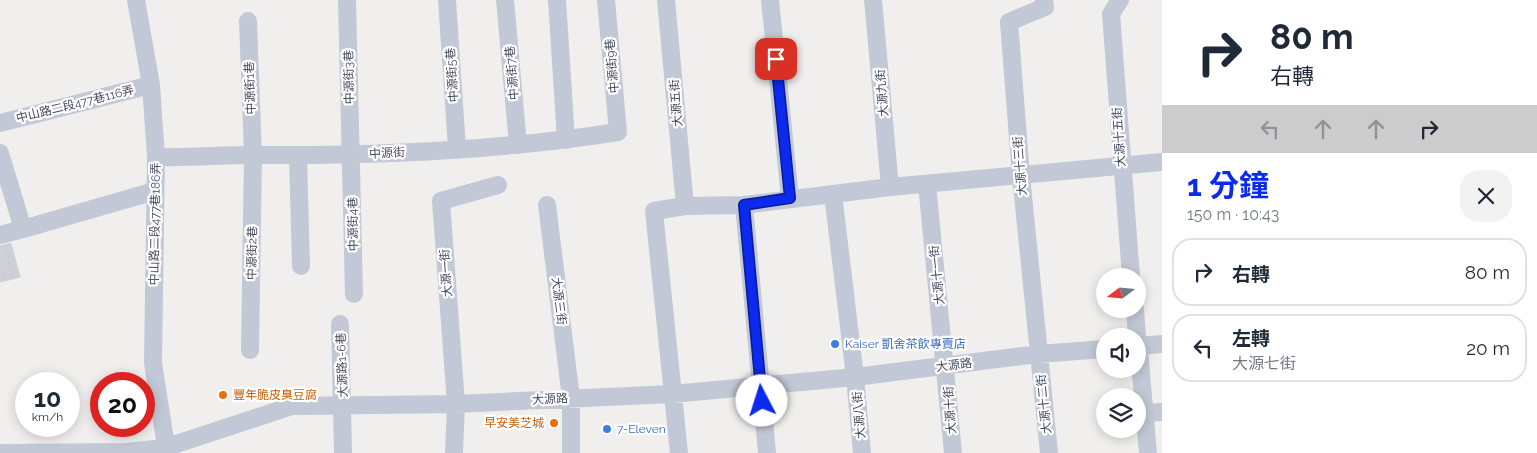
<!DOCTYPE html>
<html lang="zh-TW">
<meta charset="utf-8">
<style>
:root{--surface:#fff;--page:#f2f2f3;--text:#1f2937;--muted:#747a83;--line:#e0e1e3;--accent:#0c2aec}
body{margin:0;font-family:Raleway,"Noto Sans TC",sans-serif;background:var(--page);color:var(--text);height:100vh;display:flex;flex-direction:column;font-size:19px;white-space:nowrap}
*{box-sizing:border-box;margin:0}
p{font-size:16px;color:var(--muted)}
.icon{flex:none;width:28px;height:28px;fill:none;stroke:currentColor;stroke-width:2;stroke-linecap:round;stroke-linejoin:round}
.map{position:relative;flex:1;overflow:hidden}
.side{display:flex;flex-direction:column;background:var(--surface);width:375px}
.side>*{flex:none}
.banner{background:#fff;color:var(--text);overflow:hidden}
.needle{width:32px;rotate:254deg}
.tools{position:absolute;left:1096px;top:268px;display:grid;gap:10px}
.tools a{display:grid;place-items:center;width:50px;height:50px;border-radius:50%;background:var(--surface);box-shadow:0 2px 12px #0003;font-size:25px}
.speed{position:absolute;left:15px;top:372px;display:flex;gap:10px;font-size:25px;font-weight:700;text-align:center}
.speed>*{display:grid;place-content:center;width:65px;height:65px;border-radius:50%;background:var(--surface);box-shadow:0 2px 12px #0003;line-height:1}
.speed small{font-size:12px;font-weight:400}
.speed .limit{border:8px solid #d22;background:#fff;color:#111}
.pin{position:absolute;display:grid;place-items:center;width:42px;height:42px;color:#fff;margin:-21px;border-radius:10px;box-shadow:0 2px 8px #0006}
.me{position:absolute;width:55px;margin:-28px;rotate:355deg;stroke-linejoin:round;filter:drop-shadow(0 0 4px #0008)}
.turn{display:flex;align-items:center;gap:18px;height:105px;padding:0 25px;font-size:22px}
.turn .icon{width:65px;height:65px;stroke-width:2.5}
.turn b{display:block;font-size:35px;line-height:42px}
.lanes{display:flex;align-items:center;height:48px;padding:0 25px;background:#0003;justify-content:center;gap:25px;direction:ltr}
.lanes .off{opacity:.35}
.round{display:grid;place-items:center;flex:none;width:52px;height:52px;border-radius:20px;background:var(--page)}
.head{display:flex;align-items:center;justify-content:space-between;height:85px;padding:0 25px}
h1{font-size:30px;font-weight:700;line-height:38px;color:var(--accent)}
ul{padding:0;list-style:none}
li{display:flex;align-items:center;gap:15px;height:68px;margin:0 10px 8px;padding:0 15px;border:2px solid var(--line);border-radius:20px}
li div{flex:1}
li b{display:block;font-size:19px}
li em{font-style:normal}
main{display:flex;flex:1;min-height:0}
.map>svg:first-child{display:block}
.building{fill:#cdced6;stroke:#d1d1da}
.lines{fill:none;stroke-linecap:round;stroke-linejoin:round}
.minor{stroke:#c3c8d6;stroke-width:18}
.route-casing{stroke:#081b99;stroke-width:12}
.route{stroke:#0c2aec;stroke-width:9}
.shop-dot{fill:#3f7fe0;stroke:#fff;stroke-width:2}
.food-dot{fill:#e8710a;stroke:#fff;stroke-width:2}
.labels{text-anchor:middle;stroke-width:4.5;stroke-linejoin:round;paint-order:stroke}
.street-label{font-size:12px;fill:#454a5d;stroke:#fff}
.shop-label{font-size:12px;fill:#366cbe;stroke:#fff;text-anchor:start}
.food-label{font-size:12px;fill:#c56008;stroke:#fff;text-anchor:start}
</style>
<main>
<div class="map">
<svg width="1162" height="453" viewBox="0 0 1162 453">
<rect width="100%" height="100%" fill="#f1efee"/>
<!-- building -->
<path class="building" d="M11,243l9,34 -11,3 -9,-34z
M0,248l9,32 -9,2z"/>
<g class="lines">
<!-- minor -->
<path class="minor" d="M136,0l15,85 5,72 -3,206 14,90
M347,0l7,294
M447,0l10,149
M505,0l13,145
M557,0l9,140
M666,0l19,206
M770,0l20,198
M873,0l17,187
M1044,0l1,7 -36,15 12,154 28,277
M1120,0l-9,14 20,262
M248,21l5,134 -3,195
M0,123l151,-38
M0,153l23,76 -23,6
M298,156l3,110
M156,157c33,1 65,-2 98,-2 122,1 244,-4 364,-23l-12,-132
M927,184l26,269
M833,194l22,183 7,76
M547,205l24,193v55
M744,205l23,248
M23,229l132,-38
M1135,309l2,27
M340,324l3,129
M1138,340l10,113
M1138,346l24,-2
M1144,413l18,-1
M0,453l126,-1 38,-4 128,-42 164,-2 216,-10 183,-17 183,-23 67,-5
M454,453l2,-49 -15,-203 57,-16
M679,453l-25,-242 31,-5 59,-1 146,-18 272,-25"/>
</g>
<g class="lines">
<!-- route casing -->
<g class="route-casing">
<path id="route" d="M762,401l-18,-196 46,-7 -14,-139"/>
</g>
<!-- route -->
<use href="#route" class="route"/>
</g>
<!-- markers -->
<g class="shop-dot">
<circle cx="835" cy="344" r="5"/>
<circle cx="607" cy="429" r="5"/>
</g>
<g class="food-dot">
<circle cx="223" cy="395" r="5"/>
<circle cx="554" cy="423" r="5"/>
</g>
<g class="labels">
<!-- street labels -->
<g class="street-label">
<text transform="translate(612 66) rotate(-95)" y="4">中源街9巷</text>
<text transform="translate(512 73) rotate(-95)" y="4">中源街7巷</text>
<text transform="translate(452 75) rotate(-94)" y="4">中源街5巷</text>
<text transform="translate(349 77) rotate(-91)" y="4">中源街3巷</text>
<text transform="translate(250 88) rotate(-92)" y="4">中源街1巷</text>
<text transform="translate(882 93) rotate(-95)" y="4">大源九街</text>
<text transform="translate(676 103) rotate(-95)" y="4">大源五街</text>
<text transform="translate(75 104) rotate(-14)" y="4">中山路二段477巷116弄</text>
<text transform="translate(1119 137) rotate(-94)" y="4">大源十五街</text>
<text transform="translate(387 153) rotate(-3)" y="4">中源街</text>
<text transform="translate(1020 166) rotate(-95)" y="4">大源十三街</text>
<text transform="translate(155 224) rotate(-89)" y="4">中山路二段477巷186弄</text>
<text transform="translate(353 224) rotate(-91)" y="4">中源街4巷</text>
<text transform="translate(252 253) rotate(-89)" y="4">中源街2巷</text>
<text transform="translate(446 273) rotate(-94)" y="4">大源一街</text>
<text transform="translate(937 275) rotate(-96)" y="4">大源十一街</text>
<text transform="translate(559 301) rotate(83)" y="4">大源三街</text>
<text transform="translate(342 365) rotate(-92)" y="4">大源路1-6巷</text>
<text transform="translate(954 365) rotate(-7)" y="4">大源路</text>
<text transform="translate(550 399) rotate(-3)" y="4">大源路</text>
<text transform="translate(1044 404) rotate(-96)" y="4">大源十二街</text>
<text transform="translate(950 410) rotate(-94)" y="4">大源十街</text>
<text transform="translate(859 415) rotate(-95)" y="4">大源八街</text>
</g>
<!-- shop labels -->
<g class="shop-label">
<text x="845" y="348">Kaiser 凱舍茶飲專賣店</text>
<text x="617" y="433">7-Eleven</text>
</g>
<!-- food labels -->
<g class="food-label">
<text x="233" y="399">豐年脆皮臭豆腐</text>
<text x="544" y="427" text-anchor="end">早安美芝城</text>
</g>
</g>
</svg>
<div class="tools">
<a><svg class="needle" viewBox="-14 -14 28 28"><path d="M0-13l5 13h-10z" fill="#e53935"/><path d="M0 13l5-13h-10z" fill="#747a83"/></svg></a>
<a><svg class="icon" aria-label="sound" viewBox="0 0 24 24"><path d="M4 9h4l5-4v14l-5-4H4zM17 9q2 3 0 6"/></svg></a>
<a><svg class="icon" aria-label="layers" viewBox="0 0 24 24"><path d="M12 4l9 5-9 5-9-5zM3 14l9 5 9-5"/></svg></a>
</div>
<div class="speed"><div>10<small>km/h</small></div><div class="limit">20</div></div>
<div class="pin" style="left:776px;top:59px;background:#d93025"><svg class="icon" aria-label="arrive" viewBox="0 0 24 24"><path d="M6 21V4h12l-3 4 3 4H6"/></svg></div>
<svg class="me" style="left:762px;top:401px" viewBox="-20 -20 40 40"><circle r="19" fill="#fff"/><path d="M0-13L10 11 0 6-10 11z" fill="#0c2aec"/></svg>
</div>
<section class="side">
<div class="banner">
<div class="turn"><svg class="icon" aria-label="right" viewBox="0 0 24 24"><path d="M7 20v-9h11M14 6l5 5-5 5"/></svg><div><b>80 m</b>右轉</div></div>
<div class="lanes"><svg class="icon off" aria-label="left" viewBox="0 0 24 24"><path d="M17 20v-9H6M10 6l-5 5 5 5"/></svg><svg class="icon off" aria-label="ahead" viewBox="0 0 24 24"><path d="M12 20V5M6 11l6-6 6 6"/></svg><svg class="icon off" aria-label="ahead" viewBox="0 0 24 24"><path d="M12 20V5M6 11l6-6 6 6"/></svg><svg class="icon" aria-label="right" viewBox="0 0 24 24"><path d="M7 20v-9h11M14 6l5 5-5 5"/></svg></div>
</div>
<div class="head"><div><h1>1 分鐘</h1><p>150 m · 10:43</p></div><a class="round"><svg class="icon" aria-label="close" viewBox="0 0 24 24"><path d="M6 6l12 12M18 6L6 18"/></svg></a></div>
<ul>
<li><svg class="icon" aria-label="right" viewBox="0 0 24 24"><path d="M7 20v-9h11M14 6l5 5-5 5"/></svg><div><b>右轉</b></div><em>80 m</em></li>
<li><svg class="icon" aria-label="left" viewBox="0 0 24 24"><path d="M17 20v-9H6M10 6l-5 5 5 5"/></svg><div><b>左轉</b><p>大源七街</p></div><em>20 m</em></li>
</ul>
</section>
</main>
